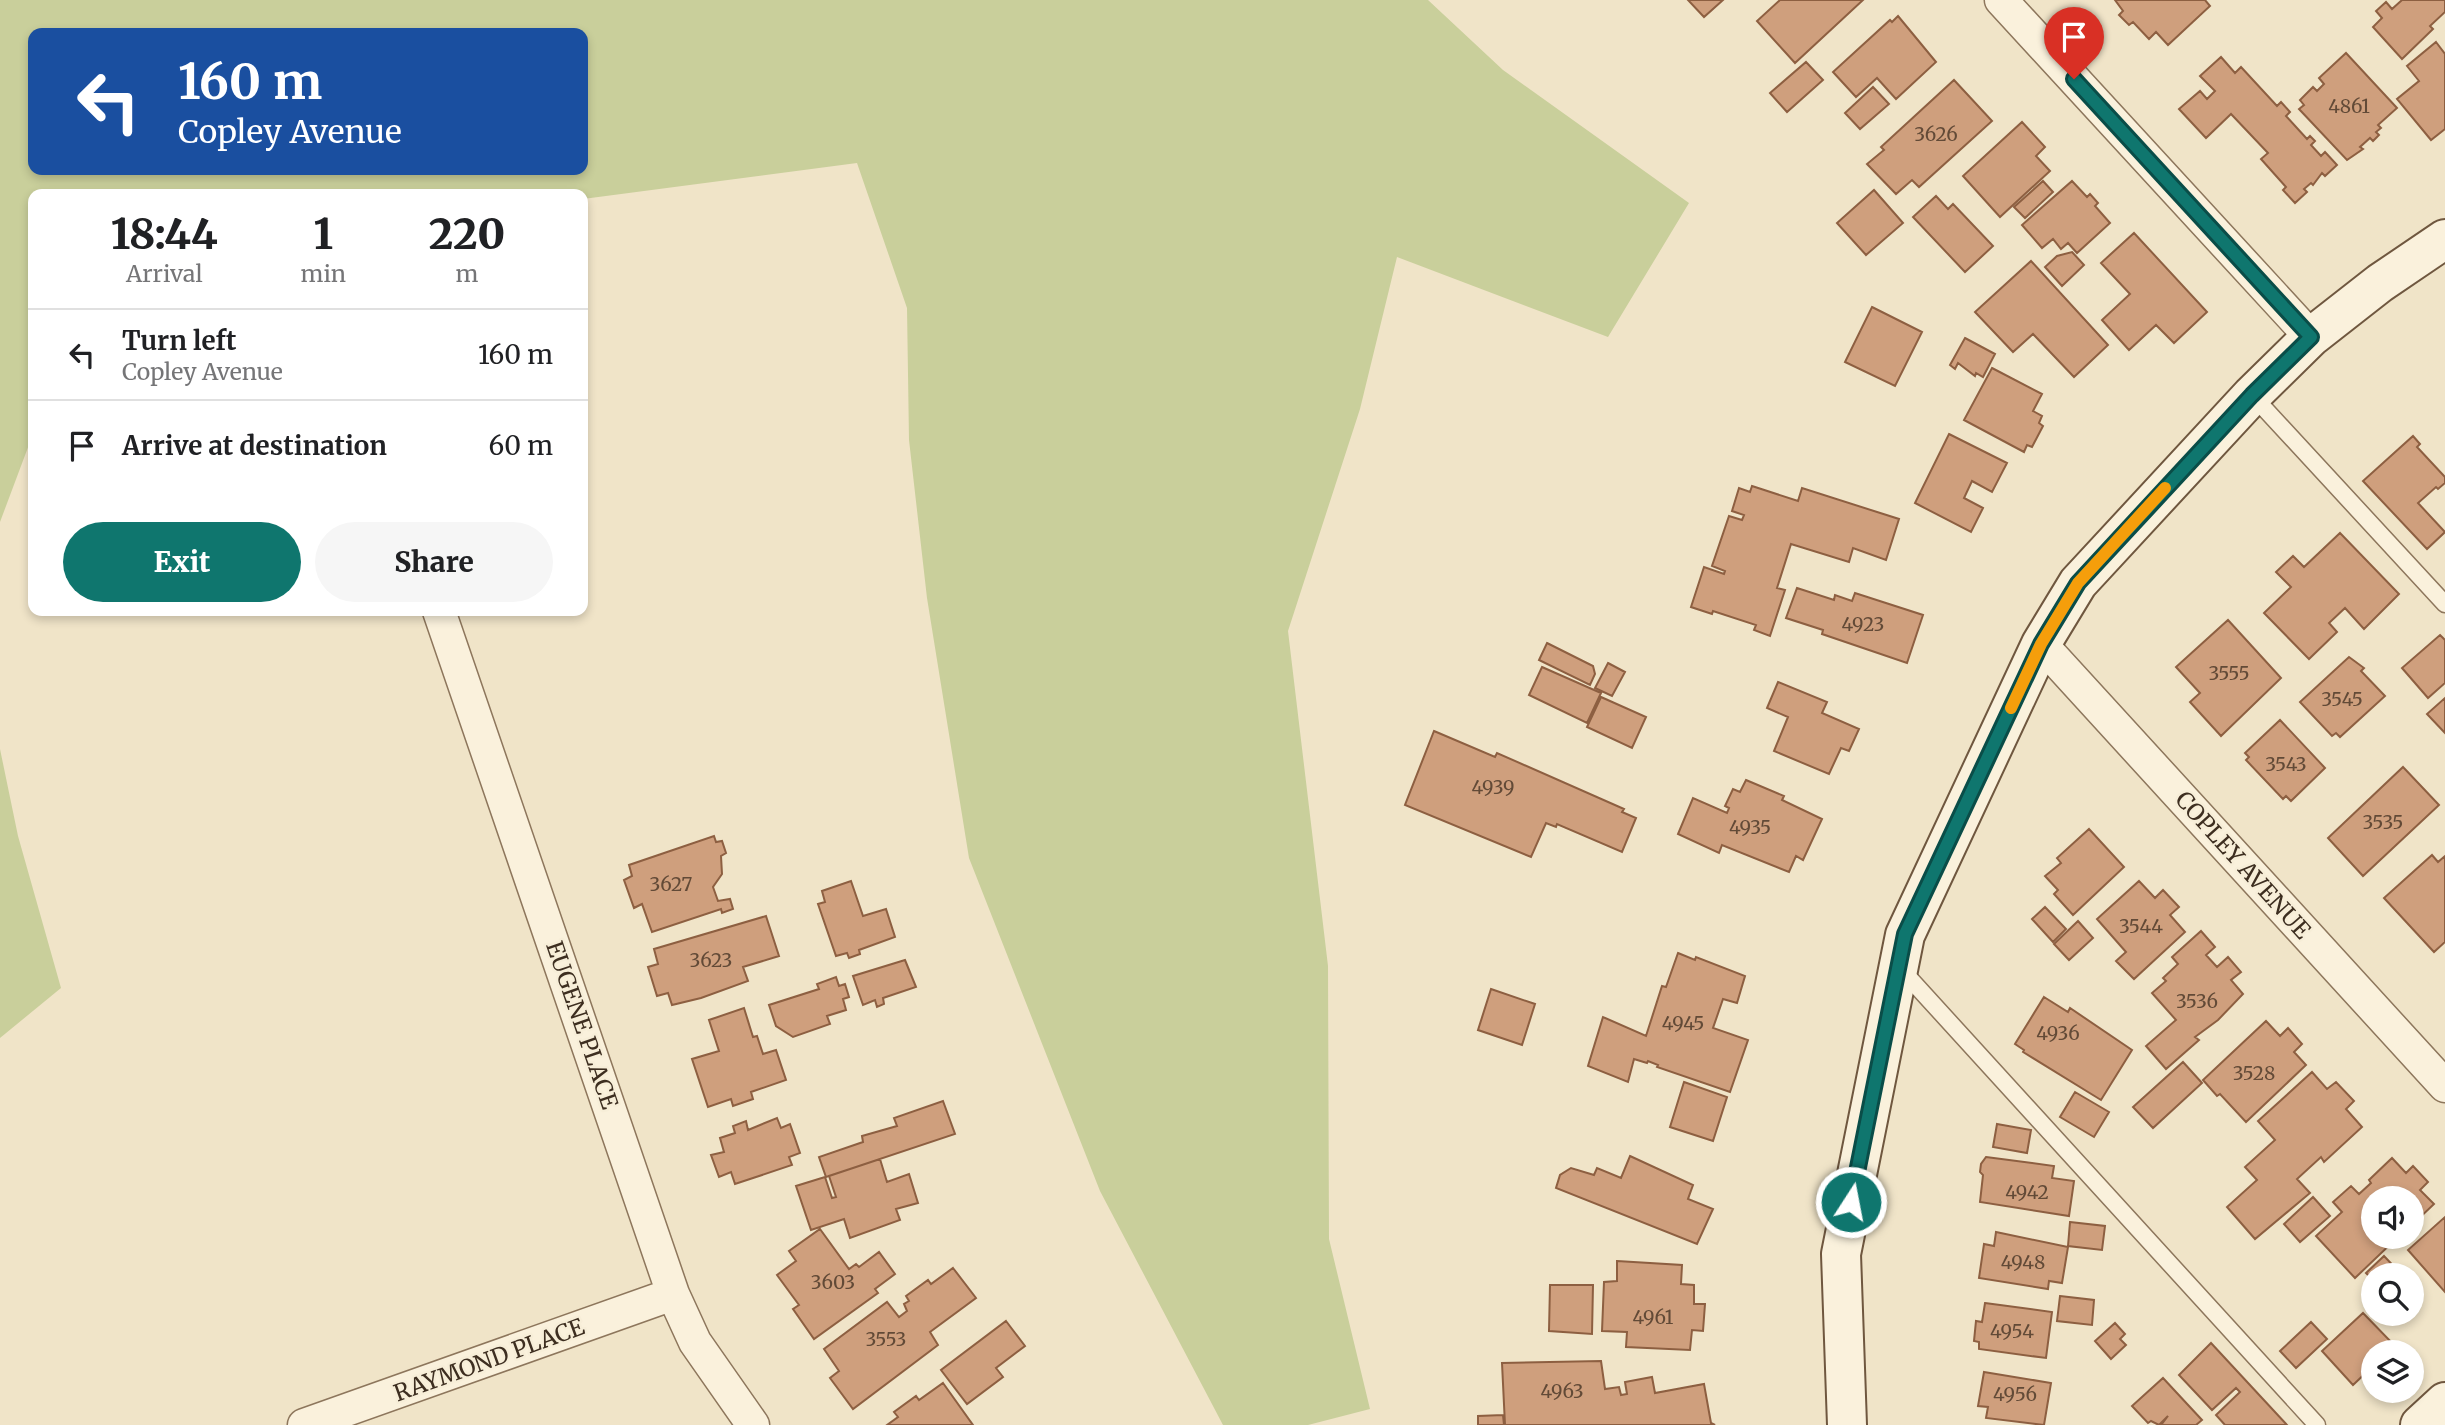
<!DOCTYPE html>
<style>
:root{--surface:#fff;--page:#f6f6f6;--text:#202124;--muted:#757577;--line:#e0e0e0;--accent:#0f766e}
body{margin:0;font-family:Merriweather,serif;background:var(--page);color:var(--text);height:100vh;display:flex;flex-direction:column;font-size:26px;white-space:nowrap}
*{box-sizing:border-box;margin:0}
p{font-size:23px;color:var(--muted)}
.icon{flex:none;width:38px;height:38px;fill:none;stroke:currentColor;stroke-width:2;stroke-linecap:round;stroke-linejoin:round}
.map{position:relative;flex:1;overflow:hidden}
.panel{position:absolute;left:28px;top:189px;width:560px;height:427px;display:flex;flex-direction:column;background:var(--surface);border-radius:14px;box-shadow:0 4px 10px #0003}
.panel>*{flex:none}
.top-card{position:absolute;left:28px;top:28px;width:560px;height:147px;border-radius:14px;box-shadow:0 4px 10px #0003;background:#1a4fa0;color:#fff;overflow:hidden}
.controls{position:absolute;left:2361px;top:1186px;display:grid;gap:14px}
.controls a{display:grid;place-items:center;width:63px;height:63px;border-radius:50%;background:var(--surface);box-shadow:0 4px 10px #0003;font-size:35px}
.pin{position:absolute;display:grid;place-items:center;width:60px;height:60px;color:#fff;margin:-72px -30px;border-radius:50% 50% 50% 0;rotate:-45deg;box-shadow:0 0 7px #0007}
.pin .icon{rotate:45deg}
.me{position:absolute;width:77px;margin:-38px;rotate:11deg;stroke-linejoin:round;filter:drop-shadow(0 0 5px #0008)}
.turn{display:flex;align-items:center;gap:24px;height:147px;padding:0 35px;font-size:32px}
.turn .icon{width:91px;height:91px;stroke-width:2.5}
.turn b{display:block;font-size:49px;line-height:60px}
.eta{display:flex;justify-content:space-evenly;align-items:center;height:119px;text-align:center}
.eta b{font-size:42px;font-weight:800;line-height:49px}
.cta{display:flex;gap:14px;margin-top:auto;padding:14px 35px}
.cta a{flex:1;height:80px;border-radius:42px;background:var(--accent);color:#fff;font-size:28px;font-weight:800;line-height:80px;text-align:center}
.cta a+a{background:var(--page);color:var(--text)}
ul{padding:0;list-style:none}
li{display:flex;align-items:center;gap:21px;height:91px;padding:0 35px;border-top:2px solid var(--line)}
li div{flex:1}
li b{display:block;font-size:26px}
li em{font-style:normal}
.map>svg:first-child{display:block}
.green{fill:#c9cf9b;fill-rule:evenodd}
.building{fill:#cf9f7d;stroke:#8d5f41;stroke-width:2}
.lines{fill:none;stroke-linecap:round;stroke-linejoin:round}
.lane-casing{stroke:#8d765c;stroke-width:19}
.street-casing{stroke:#8d765c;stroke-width:35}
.secondary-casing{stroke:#6f573f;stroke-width:42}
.lane{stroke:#faf1dc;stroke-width:16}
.street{stroke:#faf1dc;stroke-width:32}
.secondary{stroke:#faf1dc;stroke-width:38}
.route-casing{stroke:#0a4d48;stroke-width:18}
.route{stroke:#0f766e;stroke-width:12}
.slow{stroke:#f59e0b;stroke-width:12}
.labels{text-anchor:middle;stroke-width:5;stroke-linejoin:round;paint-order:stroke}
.number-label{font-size:19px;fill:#624a37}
.street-label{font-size:23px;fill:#3d2e20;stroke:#f7eed8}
</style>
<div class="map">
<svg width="2445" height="1425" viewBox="0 0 2445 1425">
<rect width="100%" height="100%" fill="#f0e4c8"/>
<!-- green -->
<path class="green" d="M0,0h1428l75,70 186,133 -81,134 -211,-80 -37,152 -72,222 40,335 1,273 41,170 -62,16h-85l-123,-234 -131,-333 -42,-260 -18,-158 -2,-132 -50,-145 -274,36v-5h-550v240l-33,88zM33,33h550v137h-550z
M0,749l18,87 43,152 -61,50z"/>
<!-- building -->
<path class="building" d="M1688,0h35l-19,17z
M1780,0h83l-68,63 -38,-42z
M2115,0h90l5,6 -42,39 -12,-13 -7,7 -16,-17 -4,3 -10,-10 4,-4z
M2402,0h43v12l-15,14 3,3 -31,30 -29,-32 9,-9 -6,-7 10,-9 6,7z
M1898,16l38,46 -40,37 -19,-21 -21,19 -23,-25 57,-52 2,2z
M2436,42l9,12v75l-14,11 -34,-41 22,-18 -12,-15z
M2346,53l51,55 -19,17 3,3 -5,4 3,3 -6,6 -3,-3 -10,9 3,2 -16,11 -48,-51 5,-4 -4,-5 13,-13 4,4 7,-7 -5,-6z
M2221,57l14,16 6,-6 36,39 4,-4 9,10 -4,4 21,23 3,-3 5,5 -4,4 10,11 4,-4 12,13 -12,11 -3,-3 -9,12 -2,-2 -7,6 3,3 -12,11 -12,-13 3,-3 -25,-28 7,-6 -37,-39 -25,24 -27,-29 21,-18 7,8 8,-8 -15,-15z
M1806,62l17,18 -36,32 -17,-19z
M1954,80l38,41 -73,66 -7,-7 -16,14 -29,-30 17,-14 -3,-3z
M1873,87l16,17 -29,25 -15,-16z
M2022,122l23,25 -9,9 14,15 -50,46 -37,-41z
M2043,181l10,11 -28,26 -11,-11z
M2072,181l15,16 3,-3 8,9 -3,3 15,17 -33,30 -9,-10 -7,6 -8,-10 -11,9 -20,-23z
M1874,190l29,33 -37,32 -29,-32z
M1936,196l12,13 5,-5 40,42 -28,26 -52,-55z
M2134,233l73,79 -33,31 -18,-18 -27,25 -27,-30 28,-26 -29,-31z
M2072,252l12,13 -22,21 -17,-19 12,-11z
M2031,261l77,84 -34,32 -41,-43 -20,18 -38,-40z
M1872,307l50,25 -27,54 -50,-24z
M1965,338l30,16 -12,23 -7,-4 -1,3 -17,-13 -3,6 -5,-4z
M1992,368l50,26 -9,17 9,5 -3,7 4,3 -11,21 -5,-2 -3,7 -60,-32z
M1949,434l58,29 -15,29 -20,-11 -8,17 19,10 -12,24 -56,-29z
M2413,436l7,8 -3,3 28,30v6l-7,6 -2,-2 -18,16 27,29 -18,17 -64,-68z
M1752,486l46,15 4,-13 97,31 -13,41 -33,-12 -4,14 -58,-18 -14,44 8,2 -15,46 -16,-6 2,-5 -43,-14 -1,3 -21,-7 13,-40 20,7 1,-3 -13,-5 17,-50 13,4 2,-5 -12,-4 7,-23 11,4z
M2340,533l59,61 -35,35 -19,-21 -16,15 8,9 -28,27 -45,-46 27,-26 -15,-15 17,-16 11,11z
M1797,588l37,12 1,-5 17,6 3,-8 68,22 -16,48 -85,-29 1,-4 -37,-12z
M2228,620l53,58 -60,58 -31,-34 10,-9 -24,-26z
M2440,635l5,5v43l-17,15 -26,-30z
M1547,643l46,23 2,8 -5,11 -51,-25z
M2349,657l15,11 -3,3 24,25 -45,41 -4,-4 -4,3 -32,-34z
M1608,663l17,9 -13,24 -17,-8z
M1542,667l59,26 -14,30 -58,-28z
M1778,682l49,20 -5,11 37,16 -10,22 -8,-3 -12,26 -55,-23 14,-34 -21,-9z
M1601,697l45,20 -14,31 -45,-21z
M2445,698v35l-18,-19z
M2280,720l45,48 -34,33 -5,-5 -3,3 -37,-39 3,-3 -4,-4z
M1434,731l61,26 2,-4 127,56 -2,3 14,6 -14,34 -65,-28 -1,3 -10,-4 -15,34 -126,-52z
M2403,767l36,38 -76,71 -35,-38z
M1746,780l38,16 -2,4 40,19 -19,41 -7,-4 -7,16 -67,-27 -3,8 -41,-19 15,-36 34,15 2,-5 -4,-2 8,-17 7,3z
M2089,829l35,38 -51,48 -19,-21 4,-4 -13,-14 16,-13 -4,-5z
M714,836l2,6 6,-1 4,12 -5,3 1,18 -9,13 5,14 12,-2 3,10 -11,4 -1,-4 -69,23 -10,-28 -8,4 -10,-28 8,-4 -3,-11z
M2432,855l6,7 7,-6v86l-11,10 -50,-54z
M851,881l12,35 23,-7 9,28 -36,13 1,4 -11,4 -2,-5 -11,3 -18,-52 7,-2 -3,-11z
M2139,881l16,17 8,-8 16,17 -9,8 15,17 -51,47 -18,-18 10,-9 -29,-33z
M2045,907l21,22 -13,13 -21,-23z
M766,916l13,40 -36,11 5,14 -47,17 -29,7 -4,-12 -11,3 -9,-29 10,-3 -4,-15z
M2078,921l15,17 -24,22 -15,-16z
M2201,931l14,16 -9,8 11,12 11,-10 13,15 -10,8 12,14 -25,26 -23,17 4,3 -33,29 -20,-23 30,-26 -24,-27 14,-12 -3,-3 15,-14 -6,-7z
M1678,953l17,7 1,-3 49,19 -8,27 -14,-4 -10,29 35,12 -18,52 -73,-25 1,-2 -10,-4 -1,2 -13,-4 -6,23 -40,-16 15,-49 43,19 16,-50 4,1z
M905,960l11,27 -33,11 1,6 -7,3 -2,-7 -12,5 -10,-29z
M836,977l3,9 6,-2 4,13 -6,2 3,11 -19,6 3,8 -37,13 -17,-11 -7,-21 50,-16 -2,-5z
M1491,989l44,15 -13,41 -44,-15z
M2044,997l24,15 2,-4 62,42 -31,50 -78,-48 1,-2 -9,-6z
M744,1008l9,29 4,-1 6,18 13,-4 10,30 -35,12 2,7 -20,7 -2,-7 -23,8 -16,-48 27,-8 -10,-31z
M2266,1021l14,15 8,-8 14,16 -8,8 12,13 -60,57 -26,-28 -3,2 -14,-16z
M2183,1062l19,21 -49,45 -20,-21z
M2312,1072l15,17 9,-7 18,19 -8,8 16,18 -38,35 -3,-5 -24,22 13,14 -55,46 -28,-32 30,-27 -12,-13 30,-27 -17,-19z
M1684,1082l43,15 -14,44 -43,-14z
M2075,1092l34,20 -15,25 -34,-20z
M943,1101l12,33 -129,43 -7,-20 44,-15 -1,-6 35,-10 -3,-8z
M777,1118l4,10 9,-4 10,29 -11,4 3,8 -57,19 -4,-12 -12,5 -8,-22 13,-3 -4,-14 15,-5 -2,-7 13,-5 2,9z
M1997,1124l34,6 -4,23 -34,-6z
M1630,1156l63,29 -5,14 25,10 -16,35 -141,-56 4,-13 11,-7 23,7 3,-7 24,10z
M1986,1157l68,9 -2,12 22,3 -5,35 -89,-14 3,-27 -3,-3 1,-8z
M2392,1158l14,15 7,-7 15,16 -8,8 14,14 -22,21v-26h-39v38h25l-43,41 -39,-42 26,-24 -9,-10 18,-16 8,8 12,-11 -2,-3z
M880,1159l7,23 22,-8 9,29 -22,6 4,11 -50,18 -6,-19 -33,11 -15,-44 29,-9 7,21 4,-1 -7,-21z
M2313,1197l17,19 -30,26 -16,-18z
M2445,1217v75l-37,-42z
M2070,1222l35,4 -3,24 -34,-4z
M820,1229l29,40 7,-5 3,3 20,-15 16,22 -20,15 3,4 -64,46 -21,-30 6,-4 -22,-30 19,-14 -7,-10z
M1996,1232l72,15 -6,36 -13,-2 -1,8 -69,-11 5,-34 10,2z
M2384,1256l19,20h-30v4l-7,-7z
M1617,1261l65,4 -1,19 13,1v19h11l-2,27 -11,-1 -2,20 -64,-3 1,-15 -25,-1 2,-49 13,-1z
M953,1268l23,30 -46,34 8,13 -85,64 -23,-31 9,-7 -15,-22 63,-47 12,15 8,-6 -3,-7 5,-3 -3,-5 22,-16 3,4z
M1550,1285h43l-1,49 -43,-3z
M2060,1296l34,4 -2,25 -35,-4z
M1985,1303l67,9 -6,46 -67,-9v-7l-5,-1 2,-20 6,1z
M2363,1313l32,33 -7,7h-15v13l-20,19 -31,-34z
M1006,1321l19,25 -29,22 7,9 -36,27 -26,-34z
M2311,1322l16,17 -31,29 -16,-17z
M2115,1323l10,11 -5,5 6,6 -15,14 -16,-18z
M2211,1343l76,82h-62l-9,-10 24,-23 -4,-4 -24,22 -33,-35z
M1601,1361l4,28 14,-2 2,8 6,-1 -2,-12 27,-5 3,16 49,-9 7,39 4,2h-210l-3,-62z
M1984,1372l67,11 -7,42 -58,-7 2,-11 -10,-1z
M2163,1378l39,42 -6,5h-35l7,-9 -9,9 -8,-4 -3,2 -16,-17z
M943,1383l30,42h-86l11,-8 -4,-5 22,-16 3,4z
M1503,1415l1,10h-26v-9z"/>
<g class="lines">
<!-- lane casing -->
<g class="lane-casing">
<path id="lane" d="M2252,395l193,209
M1901,969l416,456"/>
</g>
<!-- street casing -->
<g class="street-casing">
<path id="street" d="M2001,0l310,337
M439,611l234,683 22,48 58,83
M2041,644l404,442
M304,1425l369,-131"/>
</g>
<!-- secondary casing -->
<g class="secondary-casing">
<path id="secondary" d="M1847,1425l-6,-171 64,-319 136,-291 37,-61 174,-188 59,-58 69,-54 65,-44
M2420,1425l25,-23"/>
</g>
<!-- lane -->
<use href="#lane" class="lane"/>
<!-- street -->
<use href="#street" class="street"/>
<!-- secondary -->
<use href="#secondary" class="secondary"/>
</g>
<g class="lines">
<!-- route casing -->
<g class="route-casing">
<path id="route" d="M1851,1202l54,-268 136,-290 37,-61 174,-188 59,-58 -237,-258"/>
</g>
<!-- route -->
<use href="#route" class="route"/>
<!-- slow -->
<path class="slow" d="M2011,708l30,-64 37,-61 87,-95"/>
</g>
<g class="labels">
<!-- number labels -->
<g class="number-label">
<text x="2349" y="113">4861</text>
<text x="1936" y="141">3626</text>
<text x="1863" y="631">4923</text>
<text x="2229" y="680">3555</text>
<text x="2342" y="706">3545</text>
<text x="2286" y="771">3543</text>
<text x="1493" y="794">4939</text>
<text x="2383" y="829">3535</text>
<text x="1750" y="834">4935</text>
<text x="671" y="891">3627</text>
<text x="2141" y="933">3544</text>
<text x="711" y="967">3623</text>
<text x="2197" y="1008">3536</text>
<text x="1683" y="1030">4945</text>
<text x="2058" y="1040">4936</text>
<text x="2254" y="1080">3528</text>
<text x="2027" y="1199">4942</text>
<text x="2023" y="1269">4948</text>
<text x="833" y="1289">3603</text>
<text x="1653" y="1324">4961</text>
<text x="2012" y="1338">4954</text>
<text x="886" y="1346">3553</text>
<text x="1562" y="1398">4963</text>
<text x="2015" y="1401">4956</text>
</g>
<!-- street labels -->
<g class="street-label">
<text transform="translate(2243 865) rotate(48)" y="8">COPLEY AVENUE</text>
<text transform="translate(582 1025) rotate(71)" y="8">EUGENE PLACE</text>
<text transform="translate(489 1360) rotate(-20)" y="8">RAYMOND PLACE</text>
</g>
</g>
</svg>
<div class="controls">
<a><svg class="icon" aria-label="sound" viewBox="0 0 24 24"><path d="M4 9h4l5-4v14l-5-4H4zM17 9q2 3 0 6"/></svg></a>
<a><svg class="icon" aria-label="search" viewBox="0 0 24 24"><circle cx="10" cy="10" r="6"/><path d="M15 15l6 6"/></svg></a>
<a><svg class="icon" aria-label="layers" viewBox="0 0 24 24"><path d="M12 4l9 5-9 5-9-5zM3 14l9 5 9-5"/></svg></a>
</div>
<div class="pin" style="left:2074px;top:79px;background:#d93025"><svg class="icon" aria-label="arrive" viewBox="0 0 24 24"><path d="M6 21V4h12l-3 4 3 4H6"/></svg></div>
<svg class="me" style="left:1851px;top:1202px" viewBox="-20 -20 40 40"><circle r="17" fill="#0f766e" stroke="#fff" stroke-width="3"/><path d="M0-11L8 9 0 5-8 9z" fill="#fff"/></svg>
<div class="top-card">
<div class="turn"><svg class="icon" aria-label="left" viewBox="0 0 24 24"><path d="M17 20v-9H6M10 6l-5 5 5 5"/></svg><div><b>160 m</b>Copley Avenue</div></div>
</div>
<section class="panel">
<div class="eta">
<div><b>18:44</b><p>Arrival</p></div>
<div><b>1</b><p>min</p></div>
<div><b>220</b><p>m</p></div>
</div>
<ul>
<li><svg class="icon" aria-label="left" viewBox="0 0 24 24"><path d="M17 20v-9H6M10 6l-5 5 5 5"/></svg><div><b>Turn left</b><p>Copley Avenue</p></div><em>160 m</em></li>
<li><svg class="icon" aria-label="arrive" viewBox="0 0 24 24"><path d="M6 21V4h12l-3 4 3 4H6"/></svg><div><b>Arrive at destination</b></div><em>60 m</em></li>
</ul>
<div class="cta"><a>Exit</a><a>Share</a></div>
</section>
</div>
